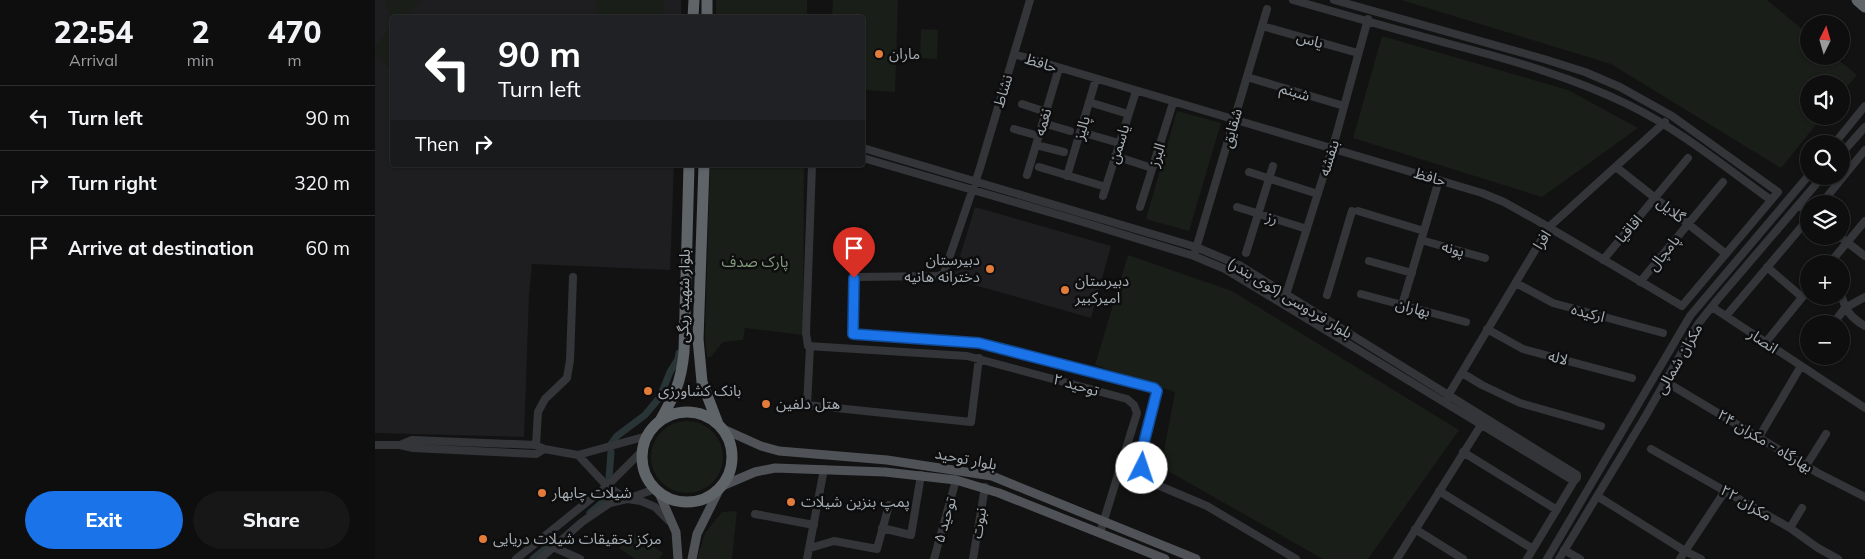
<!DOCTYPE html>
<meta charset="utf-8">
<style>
:root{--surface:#0e0e0e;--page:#171717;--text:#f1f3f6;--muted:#9b9c9e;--line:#2e2e2e;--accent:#1a73e8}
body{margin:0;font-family:Mulish,"Noto Sans Arabic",sans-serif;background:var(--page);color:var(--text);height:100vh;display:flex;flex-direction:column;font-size:19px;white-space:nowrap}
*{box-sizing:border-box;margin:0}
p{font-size:16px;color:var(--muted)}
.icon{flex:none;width:28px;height:28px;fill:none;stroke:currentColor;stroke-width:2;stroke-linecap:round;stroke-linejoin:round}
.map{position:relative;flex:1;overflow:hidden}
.details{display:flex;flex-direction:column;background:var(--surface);width:375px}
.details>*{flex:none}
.banner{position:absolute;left:15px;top:15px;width:475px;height:152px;border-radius:5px;box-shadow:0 1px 4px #0004,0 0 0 1px var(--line);background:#202124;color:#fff;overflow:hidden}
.needle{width:32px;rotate:5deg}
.controls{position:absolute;left:1425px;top:15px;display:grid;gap:10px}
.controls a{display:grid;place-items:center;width:50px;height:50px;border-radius:50%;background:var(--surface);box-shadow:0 1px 4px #0004,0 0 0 1px var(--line);font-size:25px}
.pin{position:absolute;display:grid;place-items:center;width:42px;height:42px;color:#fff;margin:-51px -21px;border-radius:50% 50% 50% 0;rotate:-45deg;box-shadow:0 0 5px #0007}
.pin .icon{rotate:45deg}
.me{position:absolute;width:55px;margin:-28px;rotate:4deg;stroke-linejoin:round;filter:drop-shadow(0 0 4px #0008)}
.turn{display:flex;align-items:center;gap:18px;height:105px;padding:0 25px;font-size:22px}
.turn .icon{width:65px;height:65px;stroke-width:2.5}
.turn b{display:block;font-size:35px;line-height:42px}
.then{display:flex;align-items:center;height:48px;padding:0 25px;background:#0003;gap:10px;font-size:19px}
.eta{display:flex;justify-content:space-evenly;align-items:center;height:85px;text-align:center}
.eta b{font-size:30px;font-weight:800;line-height:35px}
.button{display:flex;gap:10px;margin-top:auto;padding:10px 25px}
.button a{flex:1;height:58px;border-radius:30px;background:var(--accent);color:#fff;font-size:20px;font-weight:800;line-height:58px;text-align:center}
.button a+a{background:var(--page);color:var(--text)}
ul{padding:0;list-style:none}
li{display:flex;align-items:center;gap:15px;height:65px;padding:0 25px;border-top:1px solid var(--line)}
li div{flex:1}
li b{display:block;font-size:19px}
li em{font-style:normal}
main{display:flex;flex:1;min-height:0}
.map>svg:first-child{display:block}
.built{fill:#1e1e20}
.green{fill:#191e18}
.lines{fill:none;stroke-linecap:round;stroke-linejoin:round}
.canal{stroke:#293436;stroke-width:7}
.minor{stroke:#333538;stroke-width:8}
.major{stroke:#4f5357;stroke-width:9}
.highway{stroke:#5f6468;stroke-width:11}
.route-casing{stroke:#114b97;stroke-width:12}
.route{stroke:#1a73e8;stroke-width:9}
.poi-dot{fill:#e37c3a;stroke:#0d0d0e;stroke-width:2}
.labels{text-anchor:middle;stroke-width:5;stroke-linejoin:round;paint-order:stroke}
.street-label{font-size:15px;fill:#a4adb3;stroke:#0d0d0e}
.poi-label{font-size:15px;fill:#a4adb3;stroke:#0d0d0e;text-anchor:start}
.park-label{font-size:15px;fill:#839c7d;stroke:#0d0d0e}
</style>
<main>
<section class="details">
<div class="eta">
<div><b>22:54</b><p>Arrival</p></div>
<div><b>2</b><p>min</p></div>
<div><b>470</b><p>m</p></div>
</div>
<ul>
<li><svg class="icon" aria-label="left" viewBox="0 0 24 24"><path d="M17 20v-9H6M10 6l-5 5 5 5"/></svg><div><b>Turn left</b></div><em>90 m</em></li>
<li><svg class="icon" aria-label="right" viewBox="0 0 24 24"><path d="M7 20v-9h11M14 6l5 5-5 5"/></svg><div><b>Turn right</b></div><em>320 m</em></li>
<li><svg class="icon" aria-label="arrive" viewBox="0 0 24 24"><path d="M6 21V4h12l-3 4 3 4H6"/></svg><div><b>Arrive at destination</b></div><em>60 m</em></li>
</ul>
<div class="button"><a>Exit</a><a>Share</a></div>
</section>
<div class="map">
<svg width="1490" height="559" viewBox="0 0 1490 559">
<rect width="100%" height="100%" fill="#121213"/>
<!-- built -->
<path class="built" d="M0,0h306v17l-288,1v147h281l-4,105 -138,-6 -3,31 -5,142 -149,-4z
M600,207l136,39 -20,72 -138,-39z"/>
<!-- green -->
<path class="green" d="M9,0h38l-11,12 3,5 -21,1 -1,2z
M222,0h67l-1,17h-67z
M341,0h91v17h-91z
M458,0h65l-3,92 -32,-2v-72l-31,-1z
M1026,0h366l42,35v21h25l23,19 -16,19v-10h-32v32h14l-42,52 -170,-104z
M17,23v43l-3,2 -14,-16v-3z
M546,29l17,1 -1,29 -17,-1z
M1007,36l186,54 70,38 -96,69 -189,-59z
M802,111l44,12 -32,108 -43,-12z
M335,165h94l-1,170 -58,-7 -2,12 -20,2 -12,15h-4l-2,-21z
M753,255l104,36 227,139 -91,129h-45l-162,-92 14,-75 -80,-27z
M276 457a36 36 0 1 1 72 0a36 36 0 1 1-72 0Z
M362,511l-5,48h-35l8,-26 17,-21z
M256,531l32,22 -4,6h-24l-16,-11z"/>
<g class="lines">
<!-- canal -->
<path class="canal" d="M236,444l6,-8 28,-21 15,-18 10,-25 8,-13 1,-6
M234,478l2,-26
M215,513l13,-11 3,-5
M158,559l17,-14"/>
<!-- minor -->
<path class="minor" d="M655,0l-50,168 -36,105 -5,3 -84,1 -2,57 126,9 175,46 3,2 -17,67 2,10 13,16 52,22 89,53
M918,0c52,15 104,30 157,44 61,16 122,33 179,61 51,25 96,62 142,95
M887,26l96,27
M639,54l468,139 22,9 34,19 144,85 96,-114 -106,-76 -52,-29 -35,-15 -41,-13 -210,-59
M872,77l97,29
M714,102l39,12
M647,104l24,8
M668,123l27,8
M639,129l25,7
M706,132l38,11
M1459,144l31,-38
M661,145l28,7
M488,148l333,99 43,18 338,210v3l-3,3 -47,78
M1466,154l24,-27
M740,156l37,12
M488,158l213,62 118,36 31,13 349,212
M437,165l-6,168 2,13 159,10 160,43 7,6 3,8 -37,120
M664,167l67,20
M1241,167l110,87
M874,172l69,22
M652,175l32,-107
M692,176l29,-97
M728,196l33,-105
M1446,204l44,-54
M1424,205l10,8
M765,207l33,-104
M862,207l70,22
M983,211l66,20
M1464,236l26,20
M1046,240l64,18
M820,252l72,-243
M871,253l27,-87
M1228,260l85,-102
M994,261l43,12
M1454,264l36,-43
M1392,267l35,30
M1265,282l83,-100
M1141,283l37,20 110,30
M986,294l105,28
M1466,294c4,16 10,24 24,32
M952,295l25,-84
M910,298l51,-162 32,-117
M1027,305l37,-125
M1337,307l153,101
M1351,316l83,-98
M1458,324l12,-16 20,-11
M1112,329l36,20 109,29
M1391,342l43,-53
M435,347l-3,58 164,17 8,-64
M1087,373l20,12 38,18 81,23
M1291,382l152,91 47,24
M1071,399l103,-172 116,-105
M1384,437l42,-71
M0,445h25l13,3 123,6 8,-5
M25,445l12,-5 124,5 8,4 34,6 69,-19
M161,445l2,-33 7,-13 22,-21 3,-18 3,-83
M1276,449l139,79 28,20 20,11
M1088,452l94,58
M203,455l29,31 20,13 14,2 14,6 14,14
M1431,466l20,-32
M1064,491l94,58
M1222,496l88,55 16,8
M380,514l59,11
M507,528l29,7 10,-60
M1415,528l12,-20
M1040,529l48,30
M176,531l2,16 27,12
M435,548l24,-7 43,8 12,-44
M1189,550l16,9
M141,559l91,-73 35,-35
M165,559l42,-37 28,-19 17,-4 28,-10
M432,559l17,-90
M559,559l22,-79
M598,559l12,-72
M1022,559l84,-134
M1172,559l143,-243 119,-141
M1184,559l86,-142 53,-93 20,-25 105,-123
M1305,559l45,-68"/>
<!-- major -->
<path class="major" d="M346,428l40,18 18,5 108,9 105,16 204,83
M347,486l33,-14 20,-4 110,4 71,8 43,13 166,66
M284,493l17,39 2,27
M317,559l5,-25 22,-44"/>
<!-- highway -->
<path class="highway" d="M1482,0l8,7
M318,18l1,-18
M332,18v-18
M329,165l-6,174 4,43 16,42
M267 457a45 45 0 1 1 90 0a45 45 0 1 1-90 0Z
M285,421c15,-27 21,-38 24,-69l5,-187"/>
</g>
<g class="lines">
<!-- route casing -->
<g class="route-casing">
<path id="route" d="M479,278l-1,56 126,9 175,45 3,3 -17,67 2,10"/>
</g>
<!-- route -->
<use href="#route" class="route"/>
</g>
<!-- markers -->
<g class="poi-dot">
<circle cx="504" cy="54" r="5"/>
<circle cx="615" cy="269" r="5"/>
<circle cx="690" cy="290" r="5"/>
<circle cx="273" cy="391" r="5"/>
<circle cx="391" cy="404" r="5"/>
<circle cx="167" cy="493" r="5"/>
<circle cx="416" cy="502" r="5"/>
<circle cx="108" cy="539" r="5"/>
</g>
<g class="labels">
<!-- street labels -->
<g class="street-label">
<text transform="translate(935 40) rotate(16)" y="5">یاس</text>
<text transform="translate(666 63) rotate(17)" y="5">حافظ</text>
<text transform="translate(628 91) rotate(-73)" y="5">نشاط</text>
<text transform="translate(920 92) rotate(17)" y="5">شبنم</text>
<text transform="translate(668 122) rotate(-74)" y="5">نغمه</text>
<text transform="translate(707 128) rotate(-74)" y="5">پالیز</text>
<text transform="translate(857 128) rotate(-74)" y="5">شقایق</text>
<text transform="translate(744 144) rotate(-73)" y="5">یاسمن</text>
<text transform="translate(782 155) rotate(-72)" y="5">البرز</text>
<text transform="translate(954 158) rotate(-73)" y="5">بنفشه</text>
<text transform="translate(1055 177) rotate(16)" y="5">حافظ</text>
<text transform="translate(1296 210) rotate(38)" y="5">گلایل</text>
<text transform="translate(897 218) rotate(18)" y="5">رز</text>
<text transform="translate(1254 229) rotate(-49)" y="5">اقاقیا</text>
<text transform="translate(1167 240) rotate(-57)" y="5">افرا</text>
<text transform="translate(1078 249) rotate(15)" y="5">پونه</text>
<text transform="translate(1289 253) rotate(-51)" y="5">پامچال</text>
<text transform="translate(309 296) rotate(-89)" y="5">بلوار شهید ریگی</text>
<text transform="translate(915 298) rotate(31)" y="5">بلوار فردوسی (کوی بندر)</text>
<text transform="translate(1038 308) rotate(15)" y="5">بهاران</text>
<text transform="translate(1213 313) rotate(15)" y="5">ارکیده</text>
<text transform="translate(1388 341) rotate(34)" y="5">انصار</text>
<text transform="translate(1183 358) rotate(14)" y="5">لاله</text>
<text transform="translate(1304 359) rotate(-60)" y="5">مکران شمالی</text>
<text transform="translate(701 385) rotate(16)" y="5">توحید ۲</text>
<text transform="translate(1390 441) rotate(31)" y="5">بهارگاه - مکران ۲۴</text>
<text transform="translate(591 459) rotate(11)" y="5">بلوار توحید</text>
<text transform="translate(1371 503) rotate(30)" y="5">مکران ۲۲</text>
<text transform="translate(570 520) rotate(-74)" y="5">توحید ۵</text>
<text transform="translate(604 523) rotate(-81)" y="5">نبوت</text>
</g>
<!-- poi labels -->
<g class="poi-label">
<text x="514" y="59">ماران</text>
<text x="605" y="265" text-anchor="end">دبیرستان<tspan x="605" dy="17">دخترانه هانیه</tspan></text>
<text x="700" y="286">دبیرستان<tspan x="700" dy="17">امیرکبیر</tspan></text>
<text x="283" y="396">بانک کشاورزی</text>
<text x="401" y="409">هتل دلفین</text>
<text x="177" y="498">شیلات چابهار</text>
<text x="426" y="507">پمپ بنزین شیلات</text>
<text x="118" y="544">مرکز تحقیقات شیلات دریایی</text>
</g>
<!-- park labels -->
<g class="park-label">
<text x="380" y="267">پارک صدف</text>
</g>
</g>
</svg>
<div class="controls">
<a><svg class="needle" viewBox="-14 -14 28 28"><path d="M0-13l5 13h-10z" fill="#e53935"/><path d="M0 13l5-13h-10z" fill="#9b9c9e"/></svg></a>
<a><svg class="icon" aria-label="sound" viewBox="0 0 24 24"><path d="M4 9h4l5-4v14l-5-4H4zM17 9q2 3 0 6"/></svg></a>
<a><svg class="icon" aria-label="search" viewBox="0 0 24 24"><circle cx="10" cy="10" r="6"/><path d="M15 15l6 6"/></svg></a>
<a><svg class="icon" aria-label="layers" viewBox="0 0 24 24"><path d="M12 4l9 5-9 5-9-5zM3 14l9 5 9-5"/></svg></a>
<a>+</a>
<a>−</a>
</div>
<div class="pin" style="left:479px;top:278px;background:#d93025"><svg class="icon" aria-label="arrive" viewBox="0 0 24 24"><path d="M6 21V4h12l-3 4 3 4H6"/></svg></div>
<svg class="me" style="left:767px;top:468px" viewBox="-20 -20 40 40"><circle r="19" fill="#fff"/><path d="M0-13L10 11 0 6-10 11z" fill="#1a73e8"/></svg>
<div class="banner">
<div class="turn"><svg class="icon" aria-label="left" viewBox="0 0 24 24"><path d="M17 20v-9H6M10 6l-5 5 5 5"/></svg><div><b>90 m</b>Turn left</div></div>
<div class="then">Then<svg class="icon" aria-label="right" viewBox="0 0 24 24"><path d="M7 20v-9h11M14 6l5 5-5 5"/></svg></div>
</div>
</div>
</main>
